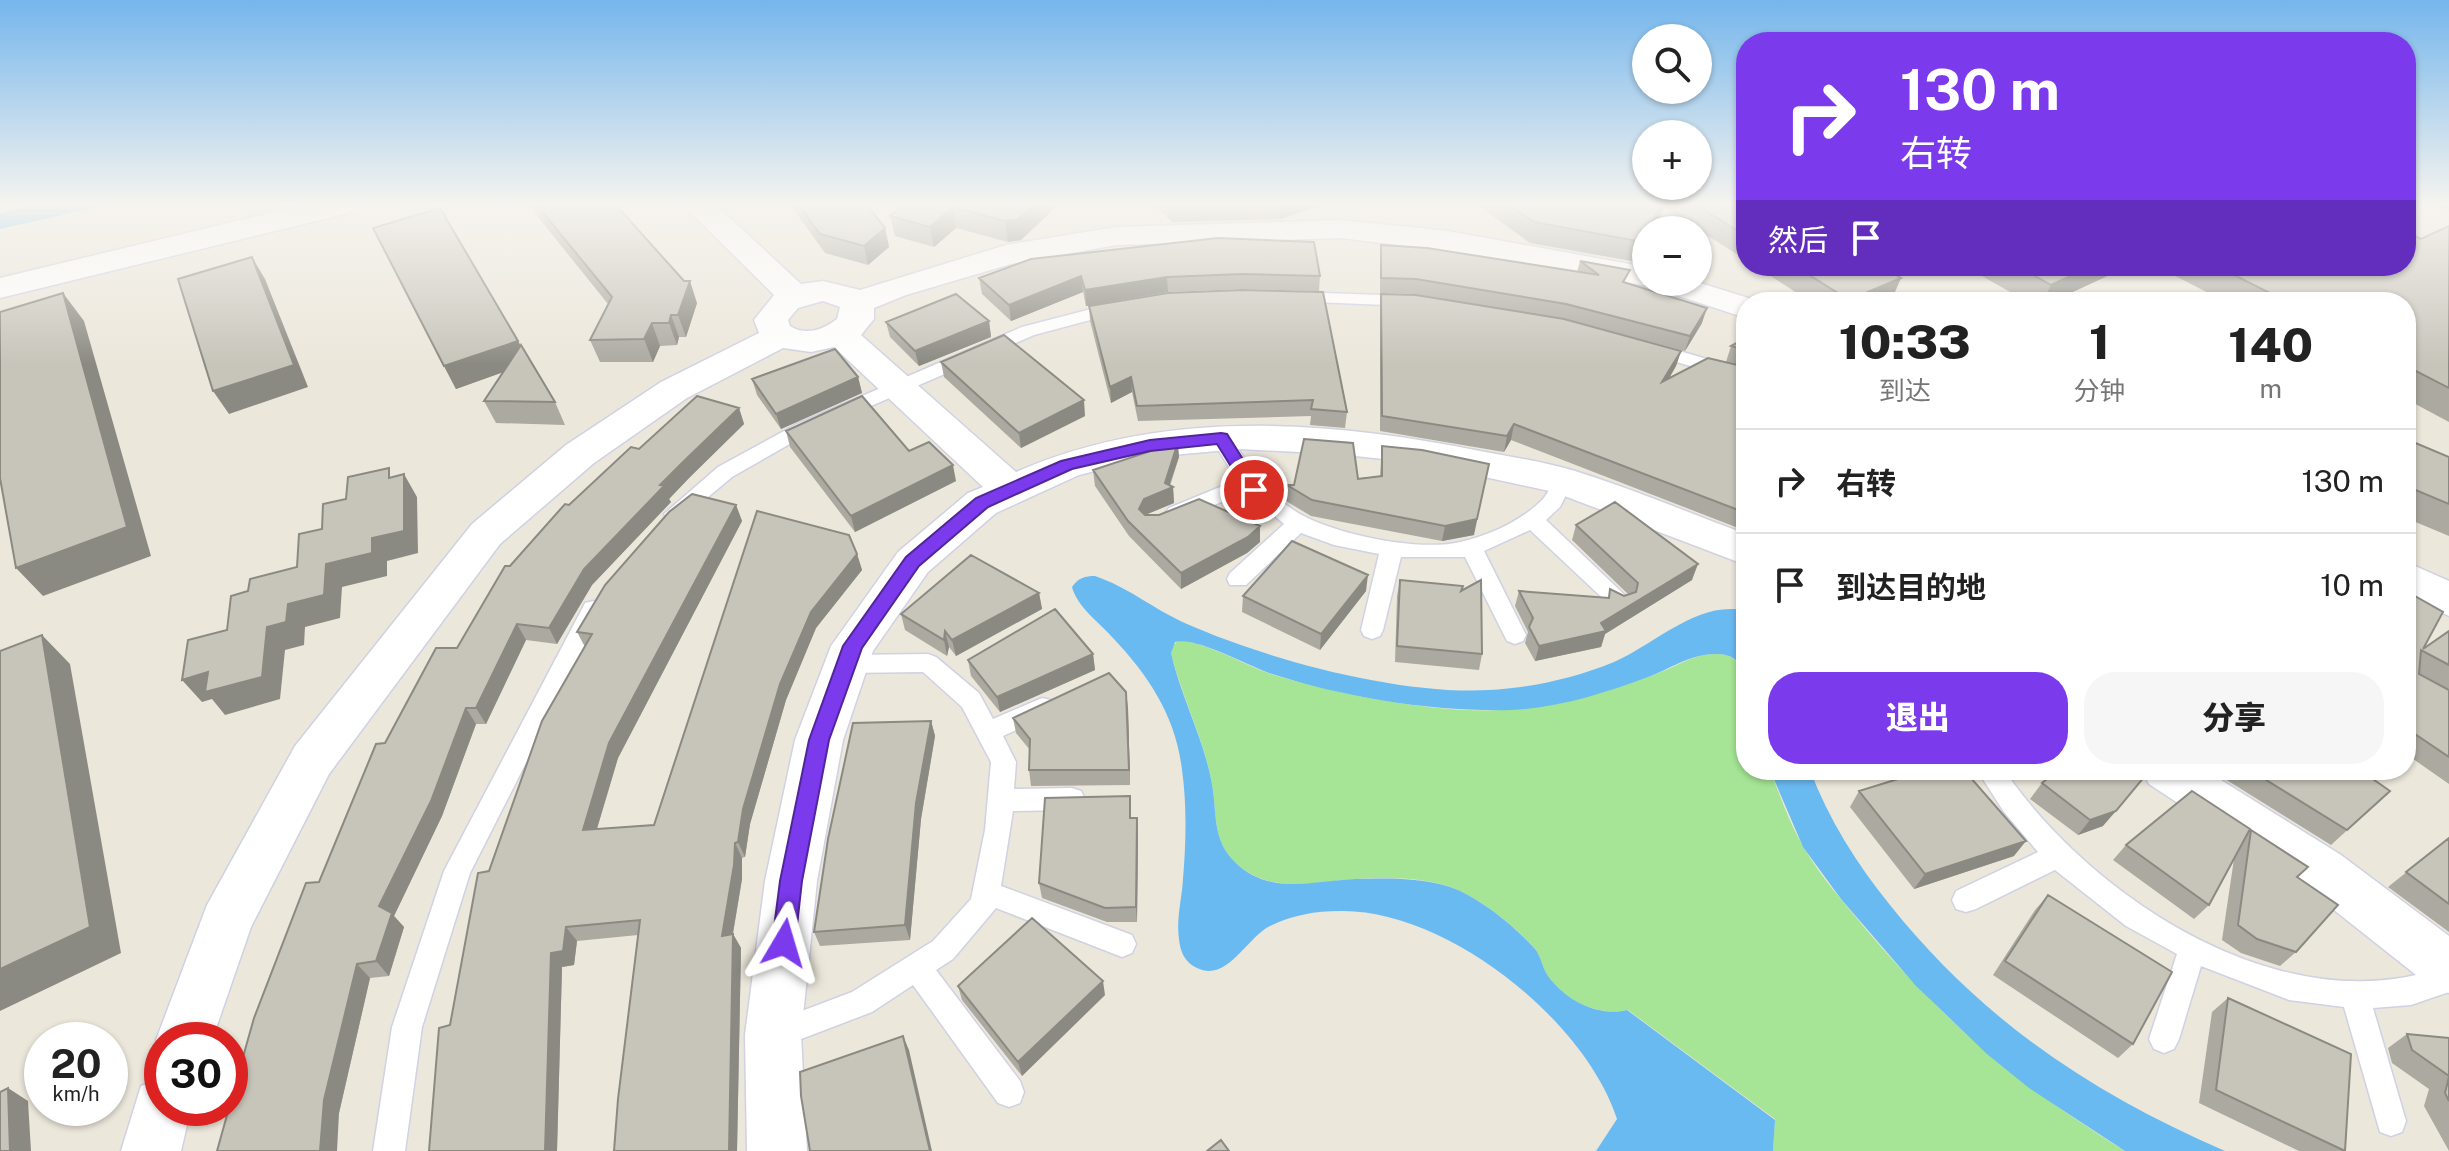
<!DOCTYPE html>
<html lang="zh">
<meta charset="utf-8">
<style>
:root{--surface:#fff;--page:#f6f6f6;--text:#222;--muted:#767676;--line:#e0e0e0;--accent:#7c3aed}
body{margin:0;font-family:"Public Sans","Noto Sans SC",sans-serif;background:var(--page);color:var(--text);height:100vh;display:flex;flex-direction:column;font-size:30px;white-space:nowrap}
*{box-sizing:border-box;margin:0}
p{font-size:26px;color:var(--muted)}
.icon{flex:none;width:44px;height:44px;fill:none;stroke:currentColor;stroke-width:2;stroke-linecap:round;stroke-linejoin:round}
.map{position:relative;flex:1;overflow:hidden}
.drawer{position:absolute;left:1736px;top:292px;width:680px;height:488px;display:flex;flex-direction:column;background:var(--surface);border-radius:32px;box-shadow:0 2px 6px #0004}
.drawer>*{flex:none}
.hud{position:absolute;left:1736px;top:32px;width:680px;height:244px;border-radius:32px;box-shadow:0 2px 6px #0004;background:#7c3aed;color:#fff;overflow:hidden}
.buttons{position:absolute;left:1632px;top:24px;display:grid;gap:16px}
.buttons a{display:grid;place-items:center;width:80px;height:80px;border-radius:50%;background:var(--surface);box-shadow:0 2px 6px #0004;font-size:40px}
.speed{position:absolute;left:24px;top:1022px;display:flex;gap:16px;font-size:40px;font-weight:700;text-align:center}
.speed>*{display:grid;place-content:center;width:104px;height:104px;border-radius:50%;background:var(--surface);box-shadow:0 2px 6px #0004;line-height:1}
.speed small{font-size:20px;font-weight:400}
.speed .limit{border:12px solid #d22;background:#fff;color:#111}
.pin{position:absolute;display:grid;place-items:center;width:68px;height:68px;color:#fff;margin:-34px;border:4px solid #fff;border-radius:50%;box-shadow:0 2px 8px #0007}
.me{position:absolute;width:88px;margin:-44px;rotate:7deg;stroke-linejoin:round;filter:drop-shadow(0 0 6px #0008)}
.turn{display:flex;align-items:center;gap:28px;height:168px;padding:0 32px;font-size:36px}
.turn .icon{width:104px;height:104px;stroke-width:2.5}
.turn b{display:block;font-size:56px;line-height:68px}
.then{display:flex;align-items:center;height:76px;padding:0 32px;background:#0003;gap:16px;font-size:30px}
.eta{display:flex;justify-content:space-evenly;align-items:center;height:136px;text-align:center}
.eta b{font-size:48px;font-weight:800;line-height:56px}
.cta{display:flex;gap:16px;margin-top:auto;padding:16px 32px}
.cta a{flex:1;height:92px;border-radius:32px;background:var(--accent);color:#fff;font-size:32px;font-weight:800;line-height:92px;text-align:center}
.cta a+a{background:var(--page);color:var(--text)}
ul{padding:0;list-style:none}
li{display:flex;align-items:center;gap:24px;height:104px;padding:0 32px;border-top:2px solid var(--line)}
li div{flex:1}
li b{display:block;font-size:30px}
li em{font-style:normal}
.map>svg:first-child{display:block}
.green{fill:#a5e595}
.water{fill:#6abaf2}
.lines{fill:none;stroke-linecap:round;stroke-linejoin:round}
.service-casing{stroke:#d0d1e3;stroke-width:3}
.minor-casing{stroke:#d0d1e3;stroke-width:3}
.secondary-casing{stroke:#d0d1e3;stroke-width:3}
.service{fill:#fff;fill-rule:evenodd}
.minor{fill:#fff;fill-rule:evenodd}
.secondary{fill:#fff;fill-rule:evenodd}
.wall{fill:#aba9a0}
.shaded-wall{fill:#8b8a82}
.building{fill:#c7c5ba;stroke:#8b8a82;stroke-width:2}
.route{fill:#7c3aed;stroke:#51269a;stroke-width:2}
</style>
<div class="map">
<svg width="2449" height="1151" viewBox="0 0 2449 1151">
<rect width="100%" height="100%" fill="#ece7db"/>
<!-- green -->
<path class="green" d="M1178,641c20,-3 72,27 96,34 72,21 170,41 245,34 49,-4 101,-21 147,-39 16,-7 32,-17 51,-16 14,0 21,7 29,18v98h24c10,26 20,54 34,78 16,28 39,53 59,78 80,95 156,160 262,225h-352l2,-32 -147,-109c-31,6 -63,-9 -80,-34 -6,-9 -7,-20 -13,-27 -20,-23 -49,-46 -77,-59 -29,-13 -71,-13 -103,-11 -43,3 -87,16 -121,-18 -18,-18 -18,-39 -20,-62 -5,-52 -31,-97 -43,-146v-6z"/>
<!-- water -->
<path class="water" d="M41,204h70l-111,25v-16z
M1095,576c33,11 60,34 92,48 82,36 212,71 302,66 42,-2 86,-12 125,-28 41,-18 86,-63 132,-51v61c-8,-12 -15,-18 -29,-18 -25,-1 -47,15 -69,23 -43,16 -90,31 -136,33 -79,2 -165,-12 -240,-36 -24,-8 -76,-38 -97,-32l-4,11c11,49 38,94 43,146 2,23 2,44 20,62 34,35 78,20 121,18 32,-1 73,-2 103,11 28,13 56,36 77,59 6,7 7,18 13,27 17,24 50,41 79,34l148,110 -2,31h-177l21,-32c-32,-99 -171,-210 -277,-208 -24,0 -48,4 -70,15 -23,11 -43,57 -73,42 -12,-5 -17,-17 -18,-29 -3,-19 3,-41 4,-60 3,-36 4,-74 -1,-109 -6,-53 -33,-94 -69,-132 -13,-15 -36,-31 -41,-51 6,-9 13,-11 23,-11z
M1770,770h40c19,50 47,94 80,135 92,115 201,188 335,246h-100l-96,-63 -42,-34 -71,-68 -75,-87 -38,-52z"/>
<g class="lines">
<!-- service casing -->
<g class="service-casing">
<path id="service" d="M1296,292l114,4 9,5 -9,5 -120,-5 -3,-4z
M1118,302l6,1 3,4 -3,4 -90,24 -225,98 -77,44 -50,42h-14l-4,-5 54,-47 77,-42 227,-98z
M1651,343l95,27v12l-101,-29 -3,-4 3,-4z
M1221,432l7,1c19,30 37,59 67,78 35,23 124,41 165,31 27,-6 59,-20 80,-40 8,-7 11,-17 16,-26h14l3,5 -13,26 -14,13 85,81 -3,6 -8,2 -8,-2 -82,-77 -46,21 42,84 -3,6 -8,3 -8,-3 -42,-84h-64l-18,73 -3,6 -8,3 -8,-3 -3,-6 18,-76 -45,-9 -33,-12 -55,52h-16l-3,-6 3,-6 54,-49 -37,-32 -71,28 -7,-2 -4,-5 4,-5 68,-28 -26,-42z
M593,601l8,2 3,6 -134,264 -48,154 -17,124h-32l19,-124 52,-156 138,-262 3,-6z
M928,654l8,3 43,36 14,26 49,-21 9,2 3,7 -3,7 -48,22 13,26 -2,27 58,-1 9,3 4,8 -4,8 -9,3 -59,1 -12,75 131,49 4,9 -4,9 -10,4 -126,-49 -43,51 -17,11 84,111 4,11 -4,11 -11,4 -11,-4 -85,-118 -41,27 -97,37 -10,-4 -5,-10 5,-10 87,-33 81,-51 38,-42 14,-69 6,-68 -29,-55 -39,-35 -76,1 -8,-3 -4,-6 4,-6 8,-3z
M1977,770h27c89,130 284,257 445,195v27l-38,13 -38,3 33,113 -4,11 -11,4 -11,-4 -36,-125 -55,-7 -88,-34 -22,73 -5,10 -10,4 -10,-4 -5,-10 28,-85 -51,-28 -71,-56 -79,39 -10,3 -10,-3 -4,-9 4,-9 82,-39 -34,-40z"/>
</g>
<!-- minor casing -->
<g class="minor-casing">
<path id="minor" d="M682,204h33l86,80 22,-3 37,9 146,-45 110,-18 225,-7 107,11 198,36v15h51l61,19 -12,1v16l-98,-32 -200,-35 -107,-13 -225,7 -105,19 -105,31 -32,13v11l-13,16 155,137c146,-64 312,-52 464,-21 32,6 65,11 95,20 58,18 114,42 171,63v31l-192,-73 -134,-29 -83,-9 -98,-5 -89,8 -71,18 -83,38 -68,59 -55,79 -30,89 -26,141 -16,154 6,116h-60l-2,-116 20,-154 30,-141 36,-94 67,-94 70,-59 15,-6 -149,-140 -23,5 -28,-4 -96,50 -93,65 -94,81 -171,230 -78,153 -39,113h-50v14l-6,-14 51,-135 88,-159 177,-222 94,-79 95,-63 98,-49 -5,-13 20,-25zM823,301l17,6 -3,12c-14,11 -32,17 -47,7l-2,-6 10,-12z
M2406,562l43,19v35l-43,-20z
M2142,770h63l136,85 108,81v57l-19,-7 -125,-99 -156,-103z
M162,1078v30h29l-10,43h-60l20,-65z"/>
</g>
<!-- secondary casing -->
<g class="secondary-casing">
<path id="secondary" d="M307,204h55l-5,7 -357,87v-20z"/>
</g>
<!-- service -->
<use href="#service" class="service"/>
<!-- minor -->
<use href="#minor" class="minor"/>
<!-- secondary -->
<use href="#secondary" class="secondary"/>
</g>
<!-- wall -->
<path class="wall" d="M531,204h84l82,99 -11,34h-7l-2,8 -17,1 -7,16h-53l-10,-22 18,-36 -74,-92z
M790,204h76l19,24 4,19 -21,18 -43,-12z
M905,204h154l-38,36 -13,2 -52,-14 -22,19 -39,-11 -5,-20z
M1153,204h166v2l-39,13 -108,3z
M1476,204h270v56l-82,-52 -11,22h-7v14l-9,18 -107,-19z
M2433,204h16v7z
M2449,226v196l-43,-23v-97h-180l-70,-36h250l15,-27z
M1381,245l196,27 3,-11 46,22 76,40 -17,28 -123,-32 -148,-25 -34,-1v-32z
M1031,259l289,17 -1,15 -77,-2 -74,3 -82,14 -3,-14 -72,29 -29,-27 -3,-16z
M1755,266h126l11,33 -7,3h-74z
M1964,266h165l-78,36h-23z
M1381,294l300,57 -5,15 -7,12 57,-16 5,-16 15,-8v193l-235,-91 -7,12 -124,-21v-122z
M1089,306l258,106 -2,16 -35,-3 1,-9 -173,5 -6,-29 -21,11 -21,-82z
M989,321l2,16 -72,29 -29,-29 -4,-15z
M518,341l37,61 10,23 -69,-2 -12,-22 19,-29 -47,17 -12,-23z
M941,362l144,54 -64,32 -77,-71z
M858,377l4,16 -81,36 -24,-34 -5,-16z
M739,408l5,16 -55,54 -20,21 2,3 -79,83 -35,59 -31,-4 -40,84h-10l-34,92 -48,100 10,11 -15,49 -19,2 -31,135 -20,-231 66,-139 72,-95 53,-82 59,-61 70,-56z
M786,431l123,20 47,30 -101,51 -65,-85z
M2406,439l43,18v79l-43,-18z
M1382,446l92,89 -32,6 -131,-25 -25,-15 1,-16 93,-9z
M1179,457l-9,29 3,1 1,16 -29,12 115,27 -13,11 -66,36 -52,-53 -34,-50 -2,-16z
M736,505l6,16 -124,237 -21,71 57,-4 203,-271 5,16 -46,58 -30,72 -36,124 -5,33 -3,1v21l-9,55 8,14 -4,203h-123l24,-216 -61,6 -3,24 -12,2 -5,184h-128l21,-126 39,-154 96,-224 -8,-15z
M1576,525l116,55 -87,54 -4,13 -66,14 -10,-18 3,-11 -13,-26 4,-15 89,7 2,-9 14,7 5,-1 -57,-55z
M1400,580l61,11 21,63 -3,16 -84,-8 2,-66z
M1366,591l-46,59 -78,-38 1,-16z
M2406,591l17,58 26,-18v58l-30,-16v1l30,16v94l-43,-30z
M1039,593l3,16 -86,47 -7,-9 -2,9 -42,-26 -4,-16z
M1093,654l2,16 -95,42 -29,-36 -3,-16z
M1128,708l2,77 -99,1 -2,-16 1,-20 -14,-17 -3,-15z
M931,721l4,15 -14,83 -11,121 -90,6 -6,-14z
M2221,770h139l30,21 -59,54 -114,-71z
M2042,783l61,43 -25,9 -48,-36z
M1859,791l155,65 -100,33 -64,-82z
M1131,818h6l1,15 -1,89h-30l-65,-24 -3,-15z
M2251,830l46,47 -1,75 -16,14 -39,-13 -19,-13 12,-81 -25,46 -15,14 -81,-59 13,-15 122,-13z
M2449,838v94l-61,-45z
M2048,895l85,149 -15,14 -125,-83 42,-65z
M958,986l147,9 -83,81 -60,-76z
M2228,998l117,153h-46l-100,-48 13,-91z
M2407,1034l42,4v113l-25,-45 5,-17 -37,-26 -4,-15z"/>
<!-- shaded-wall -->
<path class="shaded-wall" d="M1035,204h24l-38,36 -13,2 -3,-21z
M1280,204h39v2l-39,13z
M1661,204h4l-1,4 -11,22h-5z
M953,207l3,21 -22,19 -4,-20z
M885,228l4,19 -21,18 -4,-19z
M1646,234v10l-9,18 5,-20z
M252,257l13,22 43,108 -79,27 -16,-23z
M2092,266h37l-78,36h-9l9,-17z
M1081,276l2,16 -72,29 -2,-16z
M1167,277l1,15 -82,14 -1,-16z
M1901,278l-9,21 -7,3h-36v-2z
M690,281l7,22 -11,34 -8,-22z
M63,293l21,28 67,235 -108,40 -27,-28z
M1707,308l-5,15 -17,28 5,-15z
M671,315l8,22 -2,8 -8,-22z
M989,321l2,16 -72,29 -4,-15z
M652,323l8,23 -7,16 -9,-23z
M518,341l11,22 -73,26 -12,-23z
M1681,351l-5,15 -18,32 4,-16z
M858,377l4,16 -81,36 -5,-15z
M1131,377l1,15 -21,11 -1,-16z
M1084,400l1,16 -64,32 -2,-15z
M739,408l5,16 -55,54 -20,21 2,3 -79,83 -35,59 -8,-16 35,-59 99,-107z
M1514,424l-3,16 -7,12 3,-16z
M1178,442l1,15 -11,32 5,-2 1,16 -29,12 -6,-6 5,-10 21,-16z
M1489,464l-15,71 -32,6 3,-15z
M953,465l3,16 -101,51 -4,-16z
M404,474l13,23 1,56 -31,8v15l-45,11 -2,31 -35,9 -1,18 -19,5 -5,49 -55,16 -13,-16 -10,3 -20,-22 85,-53 59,-63 46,-26z
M736,505l6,16 -124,237 -26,87 -9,-15 26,-87z
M1260,526v16l-13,11 -66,36v-16z
M857,554l5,16 -46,58 -30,72 -36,124 -5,33 -7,-15 5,-33 37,-125 31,-72z
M1698,564l-6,16 -87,54 -4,13 -66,14 4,-15 62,-23z
M1368,575l-2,16 -46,59 1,-16z
M1039,593l3,16 -86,47 -4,-16z
M517,624l9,16 -40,84 -10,-16z
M945,631l4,16 -2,9 -3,-16z
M42,635l28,29 51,289 -121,58v-42z
M1093,654l2,16 -95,42 -3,-15z
M1126,692l2,16 2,77 -1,-15z
M466,708l10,16 -34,92 -48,100 10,11 -15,49 -13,-15 3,-55z
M931,721l4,15 -14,83 -11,121 -5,-15 11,-122z
M2116,811l-13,15 -25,9 12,-15z
M1137,818l1,15 -1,89 -1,-15z
M2026,841l-12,15 -100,33 11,-15z
M735,843l7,15v21l-12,71 -8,-14z
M566,927l11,14 -3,24 -12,2 -5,184h-12l6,-198z
M733,934l8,14 -4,203h-8z
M357,964l13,14 -31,135 -2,38h-17l4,-51z
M1103,981l2,14 -83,81 -4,-14z
M903,1036l6,14 23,101h-2z
M8,1088l20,13 3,50h-21z"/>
<!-- building -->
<path class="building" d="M536,204h79l69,77h6l-12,34h-7l-2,8h-17l-8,16 -54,1 22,-43z
M798,204h68l19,24 -21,18 -44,-12z
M905,204h130l-17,15 -13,2 -52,-14 -23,20 -40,-11z
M1507,204h154l-13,26h-2v4l-4,8 -108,-20z
M1695,204h51v32z
M440,208l78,133 -74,25 -71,-138z
M2449,226v162l-43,-22v-64h-118l-72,-36h190v-34l15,7z
M1218,238l96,4 6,34 -78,-2 -75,3 -82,13 -4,-14 -72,29 -30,-27 52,-19z
M1381,245l46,3 172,27 -19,-14 50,9 -7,12 84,26 -17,28 -124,-32 -150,-25 -35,-1z
M252,257l42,108 -81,26 -35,-112z
M1795,266h86l20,12 -52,22z
M2017,266h75l-41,19z
M1242,290l81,2 24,120 -36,-3 2,-9 -176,6 -6,-29 -21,10 -21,-81 79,-13z
M63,293l64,234 -111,41 -16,-90v-166z
M956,294l33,27 -74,30 -29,-29z
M1381,294l35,1 148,24 117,32 -19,31 46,-24 38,9v146l-232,-89 -7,12 -125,-20z
M1004,335l80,65 -65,33 -78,-71z
M1746,338v12l-15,-4z
M521,345l34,57 -71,-1z
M835,349l23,28 -82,37 -24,-35z
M697,396l42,12 -56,54 -23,23 4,1 -80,83 -35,59 -32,-4 -41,84h-10l-35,93 -52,105 13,7 -16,48 -19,3 -33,136 -4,51h-103l12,-43h1v-5l24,-85 52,-135 13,-1 57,-138 9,-1 51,-95h21l48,-82h5l55,-62 4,1 62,-58 8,2z
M862,396l47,55 20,-9 24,23 -102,51 -65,-85z
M1304,439l49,4 5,36 24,-3v-30l40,4 67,14 -12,55 -32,7 -133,-26 -25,-15h7z
M2406,439l43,18v47l-43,-18z
M1178,442l-13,41 8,4 -29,12 -5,10 6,6h14l40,-16 61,27 -12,11 -67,36 -53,-52 -35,-51z
M389,468v10l15,-4v57l-32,7v15l-46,11 -2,31 -36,9 -2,18 -19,5 -5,50 -57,15 3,-20 -26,8 6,-40 39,-10 4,-34 17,-5 2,-12 47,-12 2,-33 23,-5 1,-25 23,-5 2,-22z
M692,494l44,11 -127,238 -26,87 71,-5 103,-314 92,24 8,19 -46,58 -31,72 -37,125 -5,33 -3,1 -1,22 -12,71 11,-2 -4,217h-115l4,-52 22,-179 -74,7 -3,24 -12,2 -6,198h-116l10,-123 11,-3 28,-152 11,-2 53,-150 50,-87 -15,-2 28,-47 64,-73z
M1615,502l83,62 -97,59 5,8 -67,15 -10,-19 4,-9 -14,-27 90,7 1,-9 14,7 12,-4 2,-9 -62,-58z
M1292,541l76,34 -47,59 -78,-38z
M971,555l68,38 -87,47 -7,-9 -1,9 -43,-26z
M1400,580l63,6 -2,5 20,-11 1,74 -85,-8z
M2406,591l37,21 -20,37 26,-18v34l-28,-15 -2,24 30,16v67l-43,-29z
M1055,609l38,45 -96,43 -29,-37z
M42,635l48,292 -90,42v-318z
M1109,673l17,19 3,78h-100l1,-31 -17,-21z
M931,721l-15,82 -11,122 -91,7 14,-93 25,-116z
M1927,770h37l62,71 -101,33 -66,-83z
M2058,770h92l-34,41 -26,9 -48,-37z
M2250,770h110l30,21 -43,39z
M2192,791l58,38 -41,76 -83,-60z
M1130,796v22h7l-1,89 -31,1 -66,-25 6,-85z
M2251,830l57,37 -11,10 41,28 -42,47 -39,-13 -19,-14z
M2449,838v66l-43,-32z
M2048,895l124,77 -39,72 -128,-83z
M1032,918l71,63 -85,81 -60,-76z
M2228,998l123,56 -6,97 -129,-61z
M2407,1034l42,4v38l-37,-26z
M903,1036l27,115h-120l-9,-55 -1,-24z
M2449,1077v24l-4,-8z
M8,1088l2,63h-10v-59z
M1221,1140l8,11h-22z"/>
<!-- sky -->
<linearGradient id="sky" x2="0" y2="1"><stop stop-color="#75b6ec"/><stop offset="0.56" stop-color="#f6f4ef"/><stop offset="1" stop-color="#f6f4ef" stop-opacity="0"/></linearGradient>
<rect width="2449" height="365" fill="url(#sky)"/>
<!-- route -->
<path class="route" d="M1221,433l6,1 33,52 3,4 -3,4h-12l-31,-50 -67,7 -78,18 -84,38 -69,59 -57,82 -33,92 -27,141 -7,62 -3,7 -8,4 -9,-4 -3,-7 8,-62 29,-141 34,-94 63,-89 70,-59 85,-37 89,-21z"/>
</svg>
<div class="buttons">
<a><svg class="icon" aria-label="search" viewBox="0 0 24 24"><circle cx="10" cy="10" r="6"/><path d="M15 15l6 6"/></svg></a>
<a>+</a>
<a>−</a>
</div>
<div class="speed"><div>20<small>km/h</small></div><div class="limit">30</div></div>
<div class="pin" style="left:1254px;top:490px;background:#d93025"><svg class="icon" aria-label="arrive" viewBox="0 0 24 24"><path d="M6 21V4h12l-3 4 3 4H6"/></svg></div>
<svg class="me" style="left:784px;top:943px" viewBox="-20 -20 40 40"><path d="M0-17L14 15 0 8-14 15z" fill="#7c3aed" stroke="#fff" stroke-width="4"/></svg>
<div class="hud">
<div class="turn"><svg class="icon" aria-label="right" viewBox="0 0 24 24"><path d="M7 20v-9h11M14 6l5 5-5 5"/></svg><div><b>130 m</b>右转</div></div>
<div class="then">然后<svg class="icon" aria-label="arrive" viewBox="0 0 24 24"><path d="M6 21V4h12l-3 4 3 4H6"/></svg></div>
</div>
<section class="drawer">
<div class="eta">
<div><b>10:33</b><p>到达</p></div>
<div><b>1</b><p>分钟</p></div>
<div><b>140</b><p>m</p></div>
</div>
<ul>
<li><svg class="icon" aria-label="right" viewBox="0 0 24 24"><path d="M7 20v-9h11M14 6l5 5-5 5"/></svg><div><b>右转</b></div><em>130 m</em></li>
<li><svg class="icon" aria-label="arrive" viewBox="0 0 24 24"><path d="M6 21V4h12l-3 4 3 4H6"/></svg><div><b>到达目的地</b></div><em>10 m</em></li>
</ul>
<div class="cta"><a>退出</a><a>分享</a></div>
</section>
</div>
